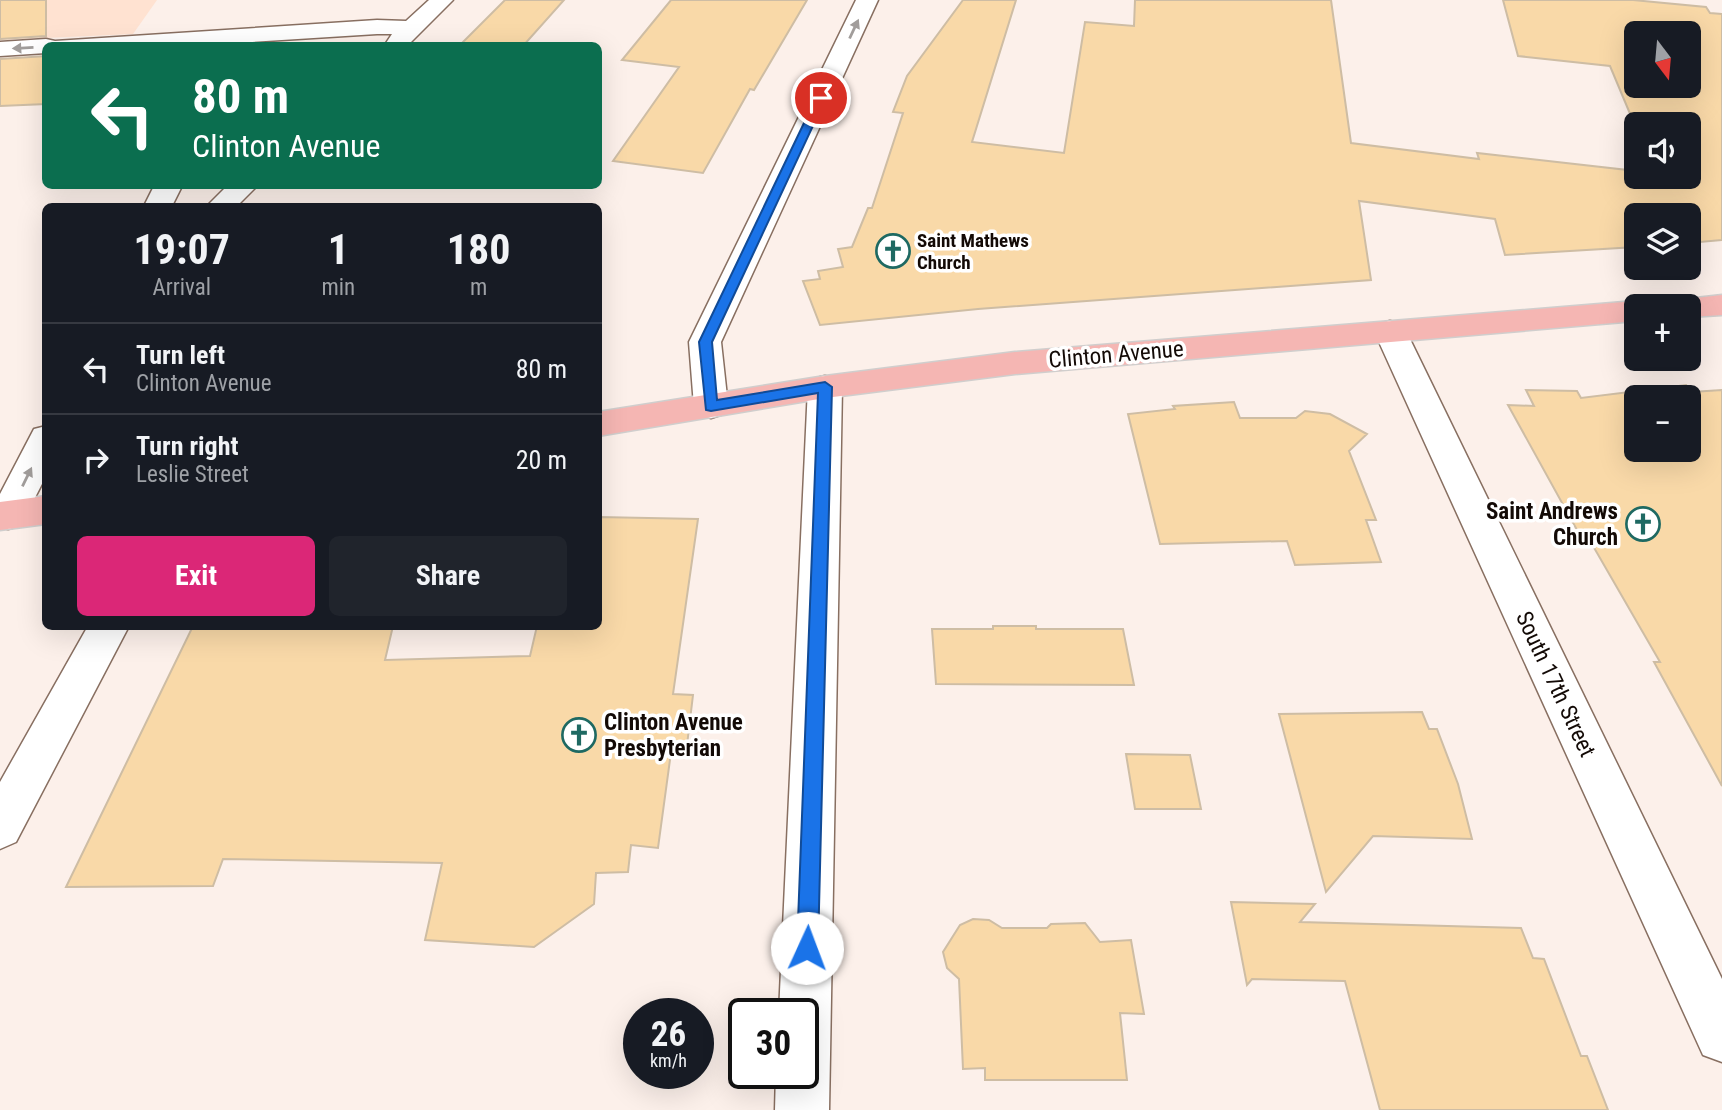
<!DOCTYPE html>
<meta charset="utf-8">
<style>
:root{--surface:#171b24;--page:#20242c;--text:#f1f3f6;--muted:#9ea1a6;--line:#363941;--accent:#db2777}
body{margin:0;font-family:"Roboto Condensed",sans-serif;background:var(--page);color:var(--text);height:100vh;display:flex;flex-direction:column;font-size:26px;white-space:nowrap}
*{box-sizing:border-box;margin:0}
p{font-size:23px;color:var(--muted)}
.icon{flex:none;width:38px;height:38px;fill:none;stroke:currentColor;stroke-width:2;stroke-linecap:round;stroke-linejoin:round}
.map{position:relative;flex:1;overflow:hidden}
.panel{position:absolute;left:42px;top:203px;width:560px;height:427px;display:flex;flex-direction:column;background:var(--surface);border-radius:10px;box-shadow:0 7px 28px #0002}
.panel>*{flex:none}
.top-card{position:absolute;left:42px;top:42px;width:560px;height:147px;border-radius:10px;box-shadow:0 7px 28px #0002;background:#0b6e4f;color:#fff;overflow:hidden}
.needle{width:46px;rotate:164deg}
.fabs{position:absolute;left:1624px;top:21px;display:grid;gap:14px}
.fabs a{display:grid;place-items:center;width:77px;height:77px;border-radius:10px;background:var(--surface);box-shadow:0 7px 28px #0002;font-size:35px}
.speed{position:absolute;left:623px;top:998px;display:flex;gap:14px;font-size:35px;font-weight:700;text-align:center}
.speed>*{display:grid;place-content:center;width:91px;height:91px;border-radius:50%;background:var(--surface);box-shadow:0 7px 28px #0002;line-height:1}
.speed small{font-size:18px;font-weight:400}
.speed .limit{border:4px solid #111;border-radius:10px;background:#fff;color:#111}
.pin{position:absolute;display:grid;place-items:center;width:60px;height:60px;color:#fff;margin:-30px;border:4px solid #fff;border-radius:50%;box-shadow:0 2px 7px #0007}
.me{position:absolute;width:77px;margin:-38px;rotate:2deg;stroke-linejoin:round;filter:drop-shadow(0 0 5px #0008)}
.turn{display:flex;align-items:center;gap:24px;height:147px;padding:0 35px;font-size:32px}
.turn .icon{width:91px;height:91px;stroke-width:2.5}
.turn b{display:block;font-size:49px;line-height:60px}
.eta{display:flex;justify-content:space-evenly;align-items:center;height:119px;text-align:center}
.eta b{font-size:42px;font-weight:700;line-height:49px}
.action{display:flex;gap:14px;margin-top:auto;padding:14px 35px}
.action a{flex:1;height:80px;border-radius:10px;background:var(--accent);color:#fff;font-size:28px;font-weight:700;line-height:80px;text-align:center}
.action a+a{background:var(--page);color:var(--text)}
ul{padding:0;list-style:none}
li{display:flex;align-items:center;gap:21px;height:91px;padding:0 35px;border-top:2px solid var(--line)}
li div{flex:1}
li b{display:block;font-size:26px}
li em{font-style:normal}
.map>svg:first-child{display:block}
.built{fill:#ffe2d1}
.building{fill:#f9d9a8;stroke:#cebda4;stroke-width:2;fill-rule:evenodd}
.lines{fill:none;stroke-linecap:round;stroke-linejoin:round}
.minor-casing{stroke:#886f61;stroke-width:3}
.major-casing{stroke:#d0cecd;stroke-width:3}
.minor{fill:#fff;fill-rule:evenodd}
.major{fill:#f5b6b3;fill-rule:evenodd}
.oneway{fill:#a19d9b}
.route{fill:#1a73e8;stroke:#114b97;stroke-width:2}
.labels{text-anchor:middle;stroke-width:7;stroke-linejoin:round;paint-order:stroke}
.far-poi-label{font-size:19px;font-weight:bold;fill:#130a06;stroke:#fff;text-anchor:start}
.street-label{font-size:23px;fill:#130a06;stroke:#fff}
.poi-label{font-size:23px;font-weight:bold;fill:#130a06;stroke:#fff;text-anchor:end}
</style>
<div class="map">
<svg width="1722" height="1110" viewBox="0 0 1722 1110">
<rect width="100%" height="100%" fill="#fcf0ea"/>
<!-- built -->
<path class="built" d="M0,0h157l-24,34 -133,6z"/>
<!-- building -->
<path class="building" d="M0,0h46v36l-46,3z
M505,0h59l-41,46h-64z
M671,0h136l-53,90 -4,-1 -47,84 -90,-12 66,-94 -57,-7z
M963,0h53l-44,142 92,11 21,-131 49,4 1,-26h196l20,143 128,16 -2,-6 159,18v6h53v-53h-53v4l-26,-62 -92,-10 -15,-56h130l73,7 4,6 12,1v226l-33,3v-28h-53v32l-131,8 -10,-36 -136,-18 12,79 -393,29 -158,16 -17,-44 17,-2 -2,-8 25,-4 -5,-18 14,-2 16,-39h4l31,-95 -10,-1 14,-36zM1636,33h53v53h-53z
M46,56v48l-46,2v-47z
M1686,385l6,7 30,-2v396l-68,-124h6l-71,-123h-7l-74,-134 26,1 -8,-16 51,1 4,7zM1636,397h53v53h-53z
M1234,402l6,16h56l9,-7 25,3 37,20 -18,17 27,69h-10l15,42 -86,3 -8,-24 -127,3 -32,-130 47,-5 -2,-3z
M598,517l100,2 -25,175 20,1 -6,50h-15l-14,103 -27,-3 -3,27 -32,1 -2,31 -60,43 -109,-7 17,-77 -219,-4 -10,27 -147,1 127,-261h200l-8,34 145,-4 7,-30h61z
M993,626h43v3h87l11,56 -198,-1 -4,-55h61z
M1422,712l7,17h8l21,55 14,55 -99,-3 -47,56 -47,-178z
M1126,754l64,1 11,54h-66z
M1231,902l84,2 -15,18 221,6 12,30 11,1 37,97h6l21,54h-228l-35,-129 -93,-2 -5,6z
M973,919l16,1 13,8h45l4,-4 34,-1 15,19 31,-2 13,74 -24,-1 7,67h-142v-12l-22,1 -4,-90 -12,-11 -4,-16 17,-27z"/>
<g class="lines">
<!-- minor casing -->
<g class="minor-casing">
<path id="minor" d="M429,0h24l-46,46h-23l8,-12h-15l-189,12h-142v7l-46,3v-14l46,-3 9,2 322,-21 29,1z
M856,0h22l-157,342 7,64 -5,8 -12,4 -12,-4 -5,-8 -5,-64z
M154,186h28l-10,20h-28z
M227,186h30l-20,20h-30z
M1390,321l11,3 5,7 316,648v83l-19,-7 -329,-724 5,-7z
M825,376l12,3 5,8 -13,723h-54l1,-37h27v-60h-24l29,-626 5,-8z
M46,426v50l-25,49 -13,4 -8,-2v-33l34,-65z
M88,626h41l-113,216 -16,7v-67z"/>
</g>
<!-- major casing -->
<g class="major-casing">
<path id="major" d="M1722,295v20l-33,2v-11h-15l4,-6z
M1636,301l13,5h-13v15l-621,53 -190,24 -227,38v-24l227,-36 190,-24z
M46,496v28l-46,6v-28z"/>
</g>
<!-- minor -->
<use href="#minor" class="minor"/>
<!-- major -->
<use href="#major" class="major"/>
</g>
<!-- one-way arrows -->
<defs><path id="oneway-solid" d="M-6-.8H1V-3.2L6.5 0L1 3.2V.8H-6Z" transform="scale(1.75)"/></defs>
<g class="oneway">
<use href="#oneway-solid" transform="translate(854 29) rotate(-65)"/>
<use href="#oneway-solid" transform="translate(23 48) rotate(177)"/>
<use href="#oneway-solid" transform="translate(27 477) rotate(-64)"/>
</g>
<!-- route -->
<path class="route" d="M821,95l5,3 -114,244 5,58 108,-18 7,5 -14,561 -3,8 -8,3 -7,-3 -3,-8 21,-555 -107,18 -5,-1 -7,-68 117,-244z"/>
<!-- icons -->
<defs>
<g id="church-ring" transform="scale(1.75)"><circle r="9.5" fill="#fff" stroke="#1e6962" stroke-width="1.5"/><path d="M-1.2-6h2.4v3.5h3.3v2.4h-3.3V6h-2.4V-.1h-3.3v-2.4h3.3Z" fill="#1e6962"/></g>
</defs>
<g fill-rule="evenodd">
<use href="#church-ring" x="893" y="251"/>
<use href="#church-ring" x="1643" y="524"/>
<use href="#church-ring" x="579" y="735"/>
</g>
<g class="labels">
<!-- far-poi labels -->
<g class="far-poi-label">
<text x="917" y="247">Saint Mathews<tspan x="917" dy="22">Church</tspan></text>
</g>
<!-- street labels -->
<g class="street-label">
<text transform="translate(1116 354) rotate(-5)" y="8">Clinton Avenue</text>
<text transform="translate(1556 684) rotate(65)" y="8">South 17th Street</text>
</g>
<!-- poi labels -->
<g class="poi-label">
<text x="1618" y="519">Saint Andrews<tspan x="1618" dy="26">Church</tspan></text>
<text x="604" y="730" text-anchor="start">Clinton Avenue<tspan x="604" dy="26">Presbyterian</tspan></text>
</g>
</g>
</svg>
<div class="fabs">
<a><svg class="needle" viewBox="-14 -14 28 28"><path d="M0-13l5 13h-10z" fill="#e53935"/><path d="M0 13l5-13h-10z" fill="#9ea1a6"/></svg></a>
<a><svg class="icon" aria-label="sound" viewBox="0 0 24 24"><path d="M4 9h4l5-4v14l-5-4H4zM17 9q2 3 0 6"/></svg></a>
<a><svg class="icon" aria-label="layers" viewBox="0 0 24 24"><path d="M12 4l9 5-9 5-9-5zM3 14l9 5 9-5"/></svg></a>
<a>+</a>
<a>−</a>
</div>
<div class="speed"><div>26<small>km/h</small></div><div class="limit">30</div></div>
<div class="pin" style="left:821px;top:98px;background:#d93025"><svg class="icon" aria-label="arrive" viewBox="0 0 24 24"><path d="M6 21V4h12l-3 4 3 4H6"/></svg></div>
<svg class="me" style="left:807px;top:948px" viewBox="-20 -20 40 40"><circle r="19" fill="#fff"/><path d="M0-13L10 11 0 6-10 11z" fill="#1a73e8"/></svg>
<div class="top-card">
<div class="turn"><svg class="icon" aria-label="left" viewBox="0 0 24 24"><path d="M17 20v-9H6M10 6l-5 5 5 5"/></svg><div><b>80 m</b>Clinton Avenue</div></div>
</div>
<section class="panel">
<div class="eta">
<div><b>19:07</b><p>Arrival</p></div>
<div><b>1</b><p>min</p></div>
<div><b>180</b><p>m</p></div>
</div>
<ul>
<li><svg class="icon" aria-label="left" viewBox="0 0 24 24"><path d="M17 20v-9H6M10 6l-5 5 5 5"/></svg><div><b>Turn left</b><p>Clinton Avenue</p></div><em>80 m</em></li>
<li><svg class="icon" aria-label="right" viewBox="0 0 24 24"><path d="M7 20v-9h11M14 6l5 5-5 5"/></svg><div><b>Turn right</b><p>Leslie Street</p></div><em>20 m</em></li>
</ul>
<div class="action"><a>Exit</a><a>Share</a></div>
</section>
</div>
